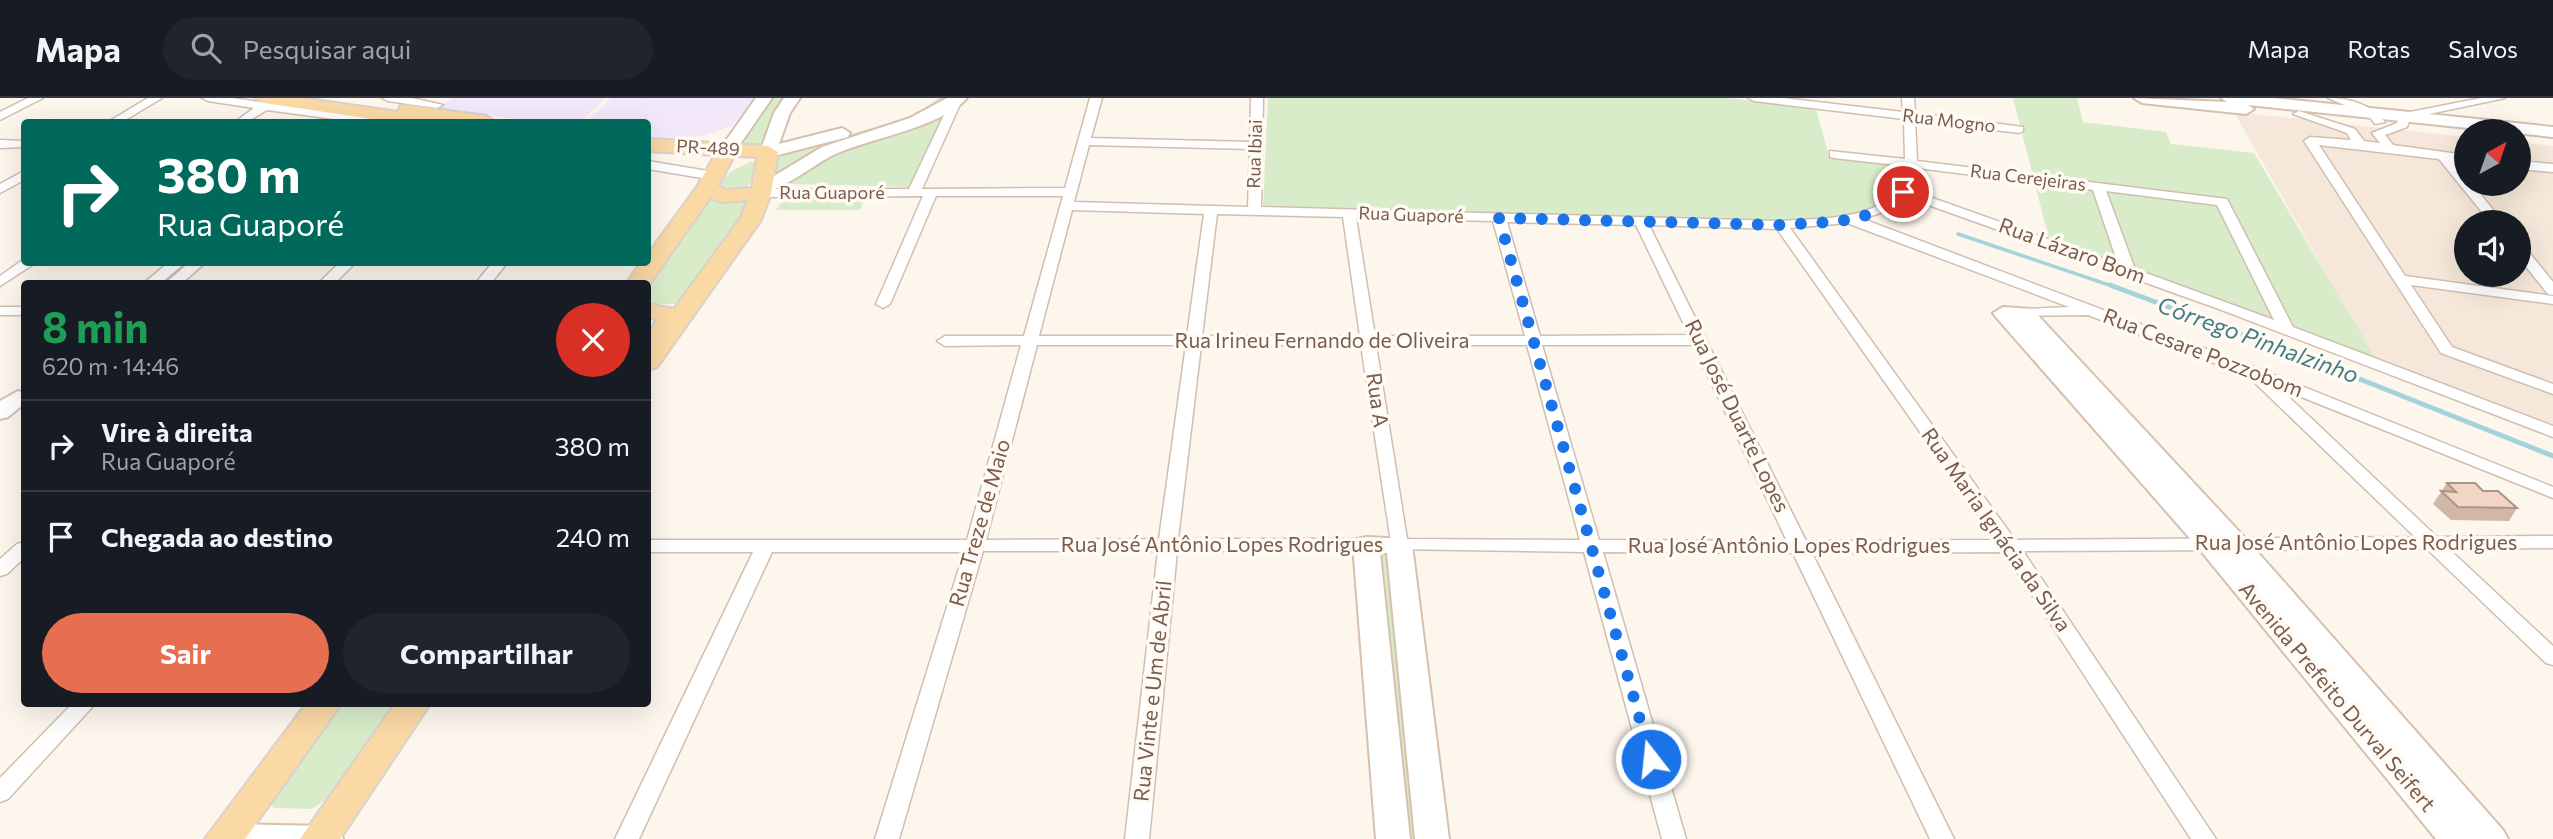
<!DOCTYPE html>
<html lang="pt">
<meta charset="utf-8">
<style>
:root{--surface:#171b24;--page:#20242c;--text:#f1f3f6;--muted:#9ea1a6;--line:#363941;--accent:#e76f51}
body{margin:0;font-family:Commissioner,sans-serif;background:var(--page);color:var(--text);height:100vh;display:flex;flex-direction:column;font-size:26px;white-space:nowrap}
*{box-sizing:border-box;margin:0}
p{font-size:23px;color:var(--muted)}
.icon{flex:none;width:38px;height:38px;fill:none;stroke:currentColor;stroke-width:2;stroke-linecap:round;stroke-linejoin:round}
.map{position:relative;flex:1;overflow:hidden}
.details{position:absolute;left:21px;top:182px;width:630px;height:427px;display:flex;flex-direction:column;background:var(--surface);border-radius:7px;box-shadow:0 7px 28px #0002}
.details>*{flex:none}
.guide{position:absolute;left:21px;top:21px;width:630px;height:147px;border-radius:7px;box-shadow:0 7px 28px #0002;background:#00695c;color:#fff;overflow:hidden}
.needle{width:46px;rotate:40deg}
.tools{position:absolute;left:2454px;top:21px;display:grid;gap:14px}
.tools a{display:grid;place-items:center;width:77px;height:77px;border-radius:50%;background:var(--surface);box-shadow:0 7px 28px #0002;font-size:35px}
.pin{position:absolute;display:grid;place-items:center;width:60px;height:60px;color:#fff;margin:-30px;border:4px solid #fff;border-radius:50%;box-shadow:0 2px 7px #0007}
.me{position:absolute;width:77px;margin:-38px;rotate:344deg;stroke-linejoin:round;filter:drop-shadow(0 0 5px #0008)}
.turn{display:flex;align-items:center;gap:24px;height:147px;padding:0 21px;font-size:32px}
.turn .icon{width:91px;height:91px;stroke-width:2.5}
.turn b{display:block;font-size:49px;line-height:60px}
.round{display:grid;place-items:center;flex:none;width:74px;height:74px;border-radius:37px;background:var(--page)}
.overview{display:flex;align-items:center;justify-content:space-between;height:119px;padding:0 21px}
h1{font-size:42px;font-weight:700;line-height:52px;color:#1e9e55}
.cta{display:flex;gap:14px;margin-top:auto;padding:14px 21px}
.cta a{flex:1;height:80px;border-radius:42px;background:var(--accent);color:#fff;font-size:28px;font-weight:700;line-height:80px;text-align:center}
.cta a+a{background:var(--page);color:var(--text)}
ul{padding:0;list-style:none}
li{display:flex;align-items:center;gap:21px;height:91px;padding:0 21px;border-top:2px solid var(--line)}
li div{flex:1}
li b{display:block;font-size:26px}
li em{font-style:normal}
header{display:flex;align-items:center;gap:42px;box-sizing:border-box;height:98px;padding:0 35px;background:var(--surface);border-bottom:2px solid var(--line)}
header strong{font-size:33px}
nav{display:flex;gap:38px;margin-inline-start:auto;font-size:24px}
.search{width:490px;height:63px;background:var(--page);display:flex;align-items:center;gap:18px;box-sizing:border-box;padding:0 24px;border-radius:38px;color:var(--muted);font-size:26px}
.map>svg:first-child{display:block}
.residential{fill:#f5e8da;fill-rule:evenodd}
.education{fill:#f3e8fa}
.green{fill:#d8ecc9}
.lines{fill:none;stroke-linecap:round;stroke-linejoin:round}
.stream-far1{stroke:#a5d3da;stroke-width:3.5}
.stream{stroke:#a5d3da;stroke-width:5}
.street-casing{stroke:#d1beb0;stroke-width:3}
.secondary-casing{stroke:#d6c0b0;stroke-width:4}
.primary-casing{stroke:#dad1cd;stroke-width:4}
.street{fill:#fff;fill-rule:evenodd}
.secondary{fill:#fff;fill-rule:evenodd}
.primary{fill:#fbd9a5;fill-rule:evenodd}
.wall{fill:#d1b7a8}
.building{fill:#f3d5c3;stroke:#aa9588;stroke-width:2}
.route{stroke:#1a73e8;stroke-width:12;stroke-dasharray:0 21.6}
.labels{text-anchor:middle;stroke-width:7;stroke-linejoin:round;paint-order:stroke}
.far-street-label{font-size:18px;fill:#7a5c4d;stroke:#fffaf3}
.street-label{font-size:21px;fill:#7a5c4d;stroke:#fffaf3}
.water-label{font-size:23px;font-style:italic;fill:#437c86;stroke:#fffaf3}
</style>
<header>
<strong>Mapa</strong>
<div class="search"><svg class="icon" aria-label="search" viewBox="0 0 24 24"><circle cx="10" cy="10" r="6"/><path d="M15 15l6 6"/></svg>Pesquisar aqui</div>
<nav><a>Mapa</a><a>Rotas</a><a>Salvos</a></nav>
</header>
<div class="map">
<svg width="2553" height="741" viewBox="0 0 2553 741">
<rect width="100%" height="100%" fill="#fdf6ec"/>
<!-- residential -->
<path class="residential" d="M2234,14l232,25v47h52v-42l35,4v280l-179,-68zM2466,124h52v53h-52z"/>
<!-- education -->
<path class="education" d="M452,0h154l-26,24h-45l-96,-14z
M611,0h144l-23,28 -26,9 -30,4 -28,-1v-16h-62z"/>
<!-- green -->
<path class="green" d="M769,0h15l-7,9 -15,40h-25z
M938,0h12l-43,23 -87,27 -52,31 7,-24 129,-36 14,-5z
M1268,0h460l88,11 13,47 74,9c-7,54 -76,53 -119,57l-521,-15z
M2013,0h64l6,24 83,10 5,12 83,9 121,204 -326,-118z
M946,15l-35,74 -120,-3 -1,-4 39,-25z
M752,63l4,4c-3,19 -7,23 -25,28l-14,-7 14,-15z
M754,97l-10,20 -64,89h-32v-19l60,-88 11,3z
M801,99h65l-6,13h-84l5,-7z
M1379,451h10l31,290h-13z
M339,606h57l-65,93 -20,12 -36,-1 -5,-3 3,-11z"/>
<g class="lines">
<!-- stream-far1 -->
<path class="stream-far1" d="M1958,136l157,53"/>
<!-- stream -->
<path class="stream" d="M2110,187l222,83 221,88"/>
<!-- street casing -->
<g class="street-casing">
<path id="street" d="M28,0h15l-43,22v-8z
M148,0h14l-40,24h-14z
M202,0h30l145,21 6,3h-27l-89,-12 -20,12h-12l19,-14 -46,-7z
M382,0h30l31,7 -6,3 -49,-7z
M952,0l10,2 -40,89 143,-1 25,-90h12l-11,40 159,4 1,-44h12l-2,109 520,14c41,-3 119,1 124,-55l-71,-8 -4,-1v-6l75,8 -1,-40 -150,-18 -6,-3h35l120,14 -1,-14h12l1,15 108,14v4l-4,2 -104,-13 2,41 310,38 66,128 260,99v11l-334,-128 -313,-112 -12,11 -31,11 396,150 294,118v11l-274,-110 158,149 116,-1v12l-104,1 104,97v19l-7,-2 -119,-114 -404,2 193,288h-25l-187,-287 -192,1 142,286h-24l-137,-286 -190,-1 83,287h-24l-78,-287 -192,-3 -31,-204h-160l-23,194h188l9,6 -9,6h-189l-28,288h-24l33,-288h-175l-84,288h-24l89,-287h-192l-133,287h-24l138,-287h-105v-12h319l54,-195 -76,1 -8,-5 8,-5h79l39,-140h-127l-46,108 -7,4 -7,-4 47,-108 -162,1 -6,-4 6,-4h148zM1089,47l161,4 -2,58 -174,-5zM1917,70l176,22 25,74 -208,-74zM2106,93l111,14 57,115 -139,-51zM1072,112l132,4 -17,122h-148zM1217,116l126,3 17,119h-158zM1356,120l137,3 32,115h-150zM1507,124l129,3 53,110 -149,1zM1847,125l222,84 -44,2 -7,4 2,3 68,-1 165,63 1,4 161,155 -400,3 -225,-312zM1649,127l128,4 219,311 -190,1zM1037,247h149l-27,194 -173,1zM1376,247h151l53,195 -173,-1zM1542,247h151l94,196 -188,-1z
M2328,0c22,0 44,7 57,24l-10,2 -7,-9z
M2481,0h24l-95,20 -3,9 -22,8 8,10 73,10v8l-12,-2 12,15v8h6l31,38h-13l-51,-63 -120,-14 86,131 148,20v8l-142,-19 41,62 101,37v10l-112,-41 -137,-212 6,-4 41,3 -4,-7 -54,-19 6,-3 56,18 9,12 16,2 -8,-10 25,-10 3,-9z
M0,42l24,1v6l-24,1z
M648,63l66,11 6,4 -6,4 -66,-11z
M2518,63l35,3v8l-35,-3z
M24,73v9l-24,13v-9z
M2518,146l5,1 30,37v13l-5,-1 -30,-37z
M24,161v3h13l-37,24v-10z
M169,164h17l-26,22h-17z
M190,164h16l-25,22h-17z
M340,164h16l-22,22h-16z
M493,164h15l-18,22h-15z
M0,209h24v8h-24z
M24,444v16l-17,16 -7,2v-17l17,-15z
M72,606h23l-87,95 -8,3v-24z"/>
</g>
<!-- secondary casing -->
<g class="secondary-casing">
<path id="secondary" d="M756,0h16l-38,55h-12l-2,-4z
M784,0h16l-10,15 -11,31 63,-16 8,5 -2,4 -74,19h-12l-2,-4 14,-39z
M947,0h20c-26,30 -98,40 -134,57 -18,9 -58,41 -76,37l-3,-4 68,-41 88,-29z
M2134,0l93,4 -6,-4h53l279,29v10l-305,-32 6,4 -8,5 -104,-11z
M2003,209l29,2 214,230 257,291 5,9h-72l-235,-288 -205,-234 -3,-4z
M18,293l6,2v11l-16,13 -8,2v-18z
M1366,439l42,2 4,6 37,294h-34l-28,-286h-7l30,286h-34l-23,-294 4,-6z
M226,726l100,2 12,4 5,9h-133l4,-11z"/>
</g>
<!-- primary casing -->
<g class="primary-casing">
<path id="primary" d="M256,0h45l97,14 2,-6 6,-1 80,11 9,6 -61,-2 1,2h-43l-127,-19z
M648,41l120,7 10,6 -7,41 -10,27 -104,147 -9,3v-25l5,-7 -3,-5 7,-14 -9,-1v-14l26,5 66,-90 8,-19 -25,2 -13,-4 -62,88 -22,-2 15,-22h7v-8l49,-67 18,-32 -67,-4zM734,58l23,1 -5,31 -26,2 -8,-4z
M306,606h35l-96,135h-40z
M395,606h35l-90,135h-40z"/>
</g>
<!-- street -->
<use href="#street" class="street"/>
<!-- secondary -->
<use href="#secondary" class="secondary"/>
<!-- primary -->
<use href="#primary" class="primary"/>
</g>
<!-- wall -->
<path class="wall" d="M2447,385l36,8 34,17 -8,13 -58,-1 -18,-16z"/>
<!-- building -->
<path class="building" d="M2447,385h28l8,8h15l19,17 -59,-1 -17,-16 15,1z"/>
<g class="lines">
<!-- route -->
<path class="route" d="M1651,661l-152,-541 282,7c40,-3 94,0 122,-33"/>
</g>
<g class="labels">
<!-- far-street labels -->
<g class="far-street-label">
<text transform="translate(1949 23) rotate(7)" y="6">Rua Mogno</text>
<text transform="translate(708 50) rotate(3)" y="6">PR-489</text>
<text transform="translate(1255 56) rotate(-88)" y="6">Rua Ibiai</text>
<text transform="translate(2028 80) rotate(7)" y="6">Rua Cerejeiras</text>
<text x="832" y="101">Rua Guaporé</text>
<text transform="translate(1411 117) rotate(2)" y="6">Rua Guaporé</text>
</g>
<!-- street labels -->
<g class="street-label">
<text transform="translate(2072 153) rotate(20)" y="7">Rua Lázaro Bom</text>
<text x="1322" y="250">Rua Irineu Fernando de Oliveira</text>
<text transform="translate(2203 255) rotate(21)" y="7">Rua Cesare Pozzobom</text>
<text transform="translate(1377 302) rotate(82)" y="7">Rua A</text>
<text transform="translate(1737 318) rotate(64)" y="7">Rua José Duarte Lopes</text>
<text transform="translate(980 425) rotate(-74)" y="7">Rua Treze de Maio</text>
<text transform="translate(1996 432) rotate(55)" y="7">Rua Maria Ignácia da Silva</text>
<text x="2356" y="452">Rua José Antônio Lopes Rodrigues</text>
<text x="1222" y="454">Rua José Antônio Lopes Rodrigues</text>
<text x="1789" y="455">Rua José Antônio Lopes Rodrigues</text>
<text transform="translate(1153 593) rotate(-84)" y="7">Rua Vinte e Um de Abril</text>
<text transform="translate(2337 599) rotate(50)" y="7">Avenida Prefeito Durval Seifert</text>
</g>
<!-- water labels -->
<g class="water-label">
<text transform="translate(2258 242) rotate(20)" y="8">Córrego Pinhalzinho</text>
</g>
</g>
</svg>
<div class="tools">
<a><svg class="needle" viewBox="-14 -14 28 28"><path d="M0-13l5 13h-10z" fill="#e53935"/><path d="M0 13l5-13h-10z" fill="#9ea1a6"/></svg></a>
<a><svg class="icon" aria-label="sound" viewBox="0 0 24 24"><path d="M4 9h4l5-4v14l-5-4H4zM17 9q2 3 0 6"/></svg></a>
</div>
<div class="pin" style="left:1903px;top:94px;background:#d93025"><svg class="icon" aria-label="arrive" viewBox="0 0 24 24"><path d="M6 21V4h12l-3 4 3 4H6"/></svg></div>
<svg class="me" style="left:1651px;top:661px" viewBox="-20 -20 40 40"><circle r="17" fill="#1a73e8" stroke="#fff" stroke-width="3"/><path d="M0-11L8 9 0 5-8 9z" fill="#fff"/></svg>
<div class="guide">
<div class="turn"><svg class="icon" aria-label="right" viewBox="0 0 24 24"><path d="M7 20v-9h11M14 6l5 5-5 5"/></svg><div><b>380 m</b>Rua Guaporé</div></div>
</div>
<section class="details">
<div class="overview"><div><h1>8 min</h1><p>620 m · 14:46</p></div><a class="round" style="background:#d93025;color:#fff"><svg class="icon" aria-label="close" viewBox="0 0 24 24"><path d="M6 6l12 12M18 6L6 18"/></svg></a></div>
<ul>
<li><svg class="icon" aria-label="right" viewBox="0 0 24 24"><path d="M7 20v-9h11M14 6l5 5-5 5"/></svg><div><b>Vire à direita</b><p>Rua Guaporé</p></div><em>380 m</em></li>
<li><svg class="icon" aria-label="arrive" viewBox="0 0 24 24"><path d="M6 21V4h12l-3 4 3 4H6"/></svg><div><b>Chegada ao destino</b></div><em>240 m</em></li>
</ul>
<div class="cta"><a>Sair</a><a>Compartilhar</a></div>
</section>
</div>
